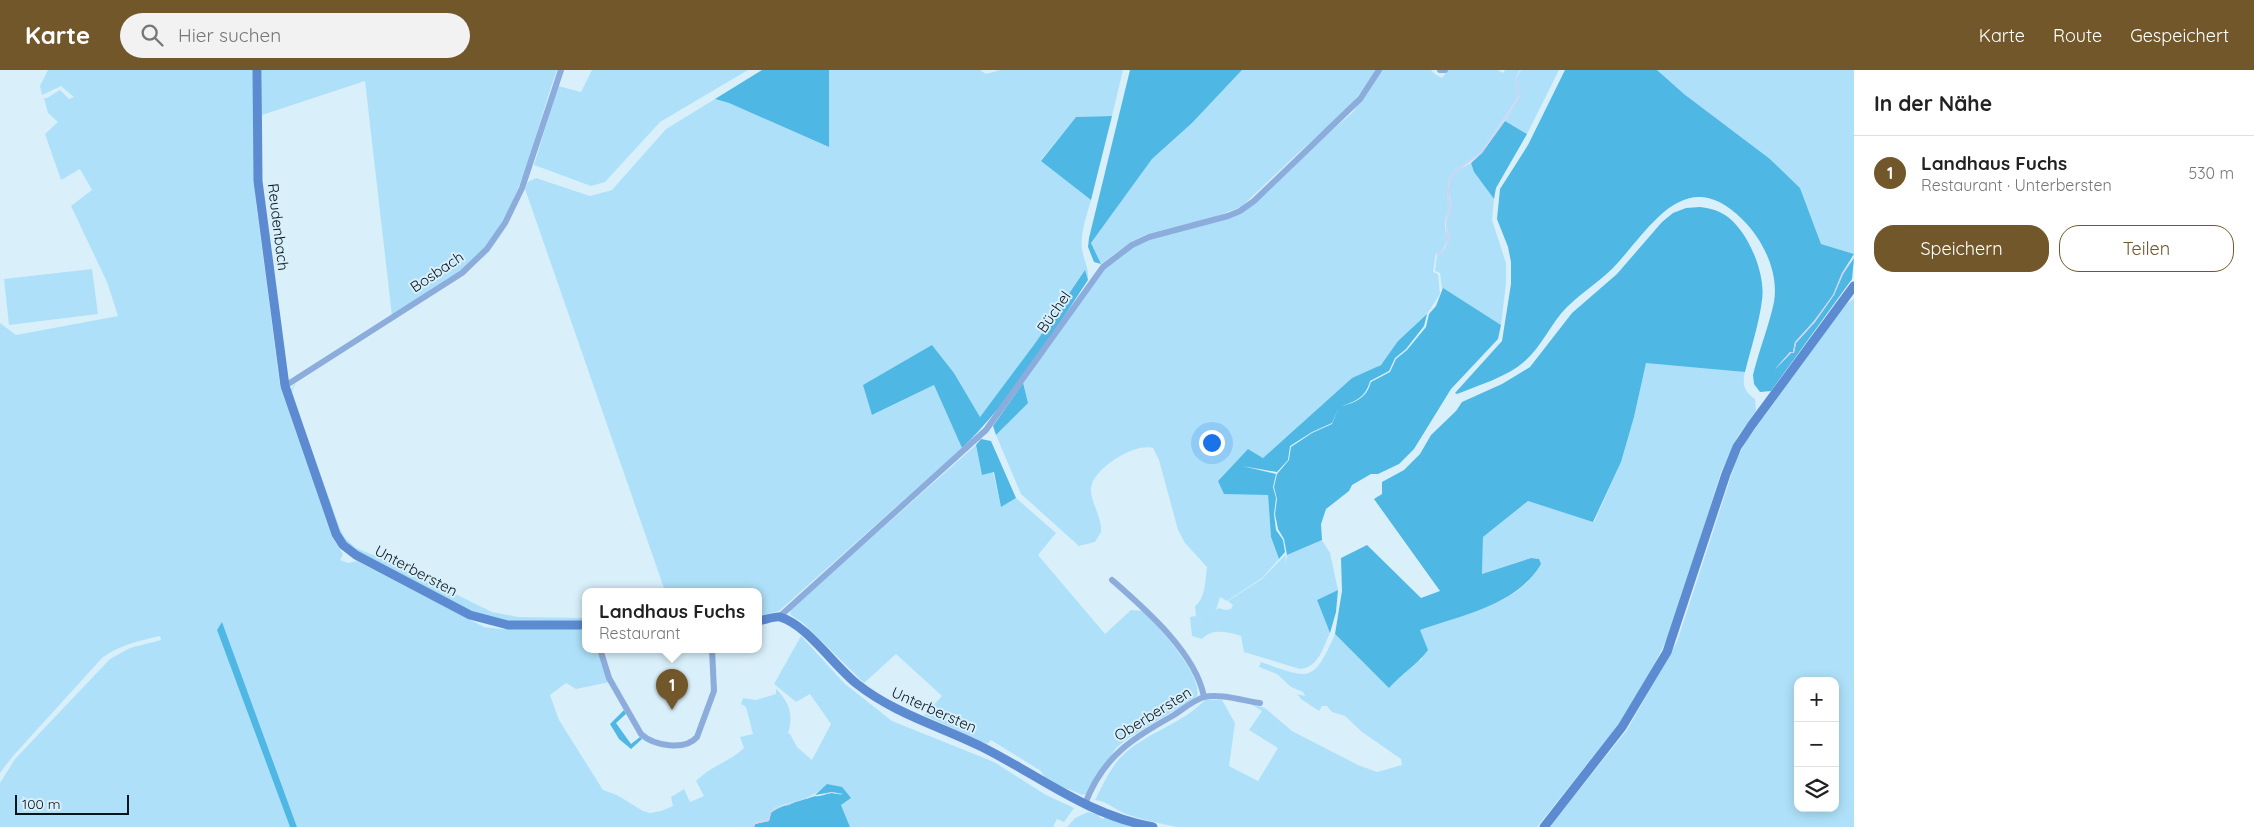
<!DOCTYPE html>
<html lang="de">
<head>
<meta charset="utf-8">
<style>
	body { margin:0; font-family:Quicksand,sans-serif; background:#f2f2f2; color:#222 }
	.controls { position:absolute; right:15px; bottom:15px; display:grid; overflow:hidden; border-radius:10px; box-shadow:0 2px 12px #0003 }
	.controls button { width:45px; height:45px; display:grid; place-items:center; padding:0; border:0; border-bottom:1px solid #e0e0e0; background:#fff; color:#222; font:25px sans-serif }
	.scale { position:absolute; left:15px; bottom:12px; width:114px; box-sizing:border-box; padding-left:5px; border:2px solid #06141b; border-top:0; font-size:14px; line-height:18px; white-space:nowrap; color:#06141b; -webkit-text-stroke:4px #d9f0fb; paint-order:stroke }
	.you { position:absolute; left:1211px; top:372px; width:18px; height:18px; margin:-12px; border:4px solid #fff; border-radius:50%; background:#1a73e8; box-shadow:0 0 0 8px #1a73e833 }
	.badge { display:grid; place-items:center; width:32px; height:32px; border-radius:50%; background:#715729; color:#fff; font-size:16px; font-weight:700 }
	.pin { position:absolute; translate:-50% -41px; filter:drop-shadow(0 1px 2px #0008) }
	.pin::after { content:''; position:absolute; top:26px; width:18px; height:15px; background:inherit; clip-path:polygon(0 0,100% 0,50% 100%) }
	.popup { position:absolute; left:582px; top:518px; width:180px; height:65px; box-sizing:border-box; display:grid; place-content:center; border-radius:10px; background:#fff; filter:drop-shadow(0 1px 4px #0005); font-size:16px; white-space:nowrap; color:#767676 }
	.popup b { font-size:19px; color:#222 }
	.popup::after { content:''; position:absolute; left:50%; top:100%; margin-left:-10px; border:10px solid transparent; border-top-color:#fff }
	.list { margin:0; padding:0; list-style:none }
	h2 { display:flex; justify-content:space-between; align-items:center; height:65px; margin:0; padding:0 20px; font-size:21px }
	h2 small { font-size:16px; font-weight:400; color:#767676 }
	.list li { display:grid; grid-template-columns:32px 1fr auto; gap:15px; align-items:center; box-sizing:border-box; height:75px; padding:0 20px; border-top:1px solid #e0e0e0 }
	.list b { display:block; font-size:19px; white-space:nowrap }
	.list p { margin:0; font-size:16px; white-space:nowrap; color:#767676 }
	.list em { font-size:16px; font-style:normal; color:#767676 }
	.actions { display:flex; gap:10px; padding:15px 20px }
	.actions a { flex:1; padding:11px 0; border:1px solid #715729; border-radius:20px; text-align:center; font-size:18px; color:#715729 }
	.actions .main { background:#715729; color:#fff }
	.icon { flex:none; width:28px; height:28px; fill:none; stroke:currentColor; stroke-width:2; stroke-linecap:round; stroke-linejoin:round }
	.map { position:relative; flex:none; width:1854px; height:757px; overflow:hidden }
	header { display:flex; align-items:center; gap:30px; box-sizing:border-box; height:70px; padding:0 25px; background:#715729; color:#fff }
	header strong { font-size:24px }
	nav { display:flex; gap:28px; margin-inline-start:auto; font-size:18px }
	.search { width:350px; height:45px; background:#f2f2f2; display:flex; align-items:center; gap:12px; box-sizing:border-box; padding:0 18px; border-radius:28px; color:#767676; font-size:19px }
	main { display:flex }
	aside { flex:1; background:#fff }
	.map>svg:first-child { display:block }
	.green { fill:#aee1f9; fill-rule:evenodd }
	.forest { fill:#4eb7e3 }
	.water { fill:#d2d0f2 }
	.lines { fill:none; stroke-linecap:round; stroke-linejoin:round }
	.street { stroke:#8cacdc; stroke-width:6 }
	.secondary { stroke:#5d8bd2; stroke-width:9 }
	.labels { text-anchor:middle; stroke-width:4; stroke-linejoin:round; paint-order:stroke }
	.street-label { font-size:15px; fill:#06141b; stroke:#d9f0fb }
</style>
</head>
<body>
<header>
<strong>Karte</strong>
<div class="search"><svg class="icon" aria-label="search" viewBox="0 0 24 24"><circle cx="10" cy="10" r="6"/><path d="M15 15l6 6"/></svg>Hier suchen</div>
<nav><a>Karte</a><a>Route</a><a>Gespeichert</a></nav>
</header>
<main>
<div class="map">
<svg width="1854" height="757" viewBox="0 0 1854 757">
	<rect width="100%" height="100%" fill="#d9f0fb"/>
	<!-- green -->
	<path class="green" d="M48,0H254V97L256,133L280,316L332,467L343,484L340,490L348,493L357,491L484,557L501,559H579L586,562V579H597L610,612L576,619L566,613L550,625L559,650L603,720L617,725L643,741L650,743L661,741L673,736L671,727L684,719L690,732L704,726L696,711C711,696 729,692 744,678L740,667L753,664L746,637L741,634L743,628L756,630L776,624V619C789,631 794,646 788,663L790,664L797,677L812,690L831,654L810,624L796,632L774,614L801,566L845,614L892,651L994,692L1046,725L1074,738L1064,752L1057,749L1053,757H850L841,735L851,728L827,714C808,732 796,730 774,738L768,749L754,753L753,757H297L222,553L217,560L290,757H0V713L15,689L110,589L130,578L161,570L160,566C139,571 119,575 102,588L13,686L0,703V253L16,265L118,246L107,212L71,136L92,120L80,99L61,110L45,64L58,52L48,43L44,28H47L60,20L69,29L74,27L61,16L42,25L40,16Z
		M262,0H557C535,60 526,123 486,176C463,206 423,225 392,246L365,11L262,45Z
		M592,0H748L660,52L605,112L591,116L534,95L558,16L581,22Z
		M829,0H980L986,4L1000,0H1123L1112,46L1076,47L1041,90L1091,130C1087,145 1080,163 1082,179C1084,192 1089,196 1088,210L1084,201L1036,272L980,347L954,303L932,275L873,345L934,315L962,378L779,541L758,546V521H665L525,119L528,112L536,108L590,126L612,120L666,59L715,29L729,33L829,77Z
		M1242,0H1376L1349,38L1297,84L1241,137L1214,147L1147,164L1131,172L1101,194L1091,173L1152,89L1192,53Z
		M1382,0H1431L1435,4L1442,8L1448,0H1498L1503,3L1505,0H1520L1515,8L1519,26L1481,82L1455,101L1449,109L1447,129L1450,138C1445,148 1443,156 1448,168L1442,182L1436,183L1433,202L1438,204L1440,224L1427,244L1398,271L1385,291L1376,298L1352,308L1263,388L1248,379L1218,411L1268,425L1271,467L1279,489L1262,508L1227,531L1220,527L1216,540L1200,550L1219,538L1225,540L1231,539L1233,535L1228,531L1262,509L1286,484L1285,494L1287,485L1322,470L1330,483L1338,520L1317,530L1330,563C1323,578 1318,598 1300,599L1244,582L1241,566C1227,562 1213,558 1202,569L1192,566L1190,547L1196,546L1195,536C1206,528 1205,509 1207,497L1185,473L1178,460L1159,390L1153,378C1135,372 1089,400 1091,421C1092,435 1102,447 1101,462L1095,472L1079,476L1021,424L996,365L1005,356L1023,313L1102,201L1134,177L1150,169L1234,146L1353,42Z
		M1521,0H1559L1527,64L1505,51L1520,27L1516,8Z
		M1657,0H1854V184L1821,174L1800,118L1770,89L1684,24Z
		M1471,93L1474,102L1494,129L1492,150L1506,193V213L1501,255L1444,219H1442L1440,203L1435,201L1437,185L1443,183L1450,167C1445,156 1446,149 1452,138C1448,128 1447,110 1456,102C1460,98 1466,96 1471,93Z
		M92,199L98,244L9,255L4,209Z
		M1854,229V757H1549L1627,660L1677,572L1736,391L1746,371L1846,234ZM1798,611H1835V738H1798Z
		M1646,292L1745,302C1742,315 1744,321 1755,329L1756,341L1738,366L1721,402L1672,559L1652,599L1618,655L1537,757H1176C1160,753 1142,750 1126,744C1115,740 1107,731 1095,730C1103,715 1111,696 1124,684C1148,662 1182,654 1205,630H1222L1235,653L1229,696L1258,711L1278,678L1249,660L1262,641L1251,634L1265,638L1292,661L1358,695L1377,702L1402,695L1401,689L1362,662L1345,646L1332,642L1327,636H1322L1319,641L1301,629L1297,624L1305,626L1303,622L1291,617L1277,604L1259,597L1261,592C1310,609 1313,614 1335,564L1389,617L1405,600L1422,589L1420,560C1448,550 1512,533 1529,510C1534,504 1536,495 1539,489L1531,488L1482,504L1483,467L1528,431L1594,452L1621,392L1634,347Z
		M296,313L292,321L297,339L340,459L345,468L356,478L388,491L492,542L518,547L586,548V552L506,551L482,546L360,484L346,474L338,460L296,342C293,332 286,321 296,313Z
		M976,375L982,405L993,402L1001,437L1016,428L1056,463L1038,485L1105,564L1131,540L1144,541C1158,557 1203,605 1197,626L1193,629L1127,669L1116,678L1086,724L1082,725C1070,718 1047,716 1041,701L991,670L987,674L924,645L942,626L896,584L864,613L803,553L791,545L790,540Z
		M1088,742L1099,745V747L1103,749L1105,747L1132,757H1067L1075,748Z"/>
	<!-- forest -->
	<path class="forest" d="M762,0H829V77L729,33L715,29Z
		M1130,0H1242L1192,53L1152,89L1091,173L1101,194L1094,192L1088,177L1089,168Z
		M1565,0H1657L1684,24L1770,89L1800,118L1821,174L1854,184L1842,203L1833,225L1814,251L1795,272L1793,282H1790L1775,299L1791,283H1794L1796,273L1815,252L1834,225L1843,204L1854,188L1852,209L1771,321L1760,322L1754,314L1753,305C1759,280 1769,256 1774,232C1779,202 1763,170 1743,150C1685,91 1650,159 1613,198C1599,212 1581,223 1567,237C1551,253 1542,276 1525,291C1507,307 1479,315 1457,324L1455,323L1502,271L1511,214V192L1508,177L1497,149L1500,119L1528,75Z
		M1112,46L1091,130L1041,91L1076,47Z
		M1505,51L1527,64L1496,118L1494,129L1474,102L1471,93L1482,83Z
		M1700,137C1709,138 1717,140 1725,145C1748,160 1766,204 1762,230C1759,254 1751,278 1745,302L1646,293L1634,347L1621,392L1593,452L1528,431L1483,467L1482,504L1531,488L1539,489L1541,494C1517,535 1462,545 1420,560L1428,580C1418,594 1401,604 1389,618L1335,564L1342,521L1341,488L1367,475L1421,528L1440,521L1374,429L1382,424V412L1404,400L1420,384L1431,365L1456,341L1462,332L1502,314L1530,297L1572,243L1617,204L1662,152L1673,143L1686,138Z
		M1085,200L1088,210C1051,266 1010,332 962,378L934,315L872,345L863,315L932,275L954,303L980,347L1036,272Z
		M1443,218L1501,255L1498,269L1451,319L1414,379L1399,394L1378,404H1371L1352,415L1349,421L1326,439L1321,454L1322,470L1287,485L1284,469L1278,459L1275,444L1277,429L1274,417L1277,404L1289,390L1291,377L1312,363L1332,354L1339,337C1356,332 1366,329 1371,312L1390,302L1396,289L1407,280L1426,257L1429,244L1436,236Z
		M1427,244L1424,256L1406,279L1395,288L1389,301L1370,311C1365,329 1355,331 1339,337L1332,353L1312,362L1290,376L1288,390L1277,402L1242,396L1276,404L1273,417L1276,428L1274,444L1276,460L1283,470L1285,482L1279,489L1271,467L1268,425L1224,424L1218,411L1248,379L1263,388L1352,308L1381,295L1398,271Z
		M1023,313L1028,333L996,365L993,356Z
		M981,369L991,371L1016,428L1001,437L994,402L982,405L976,375Z
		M1338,520L1336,542L1330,563L1317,530Z
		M222,552L297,757H290L217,560Z
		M624,640L626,644L616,653L631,674L640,667L642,669L631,679L619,669L610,654Z
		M827,714L842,717L851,728L841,735L850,757H754L755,754L769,751L771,743C777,736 805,730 815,726C821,727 825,724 831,723C836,723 839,725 843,724L832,722L815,725Z"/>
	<!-- water -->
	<path class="water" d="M1520,0L1516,8L1521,27L1482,83L1456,102L1451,110L1449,129L1452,138C1446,149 1445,156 1450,167L1443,183L1437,185L1436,183L1442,182C1453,167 1440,156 1450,138L1447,129L1449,109L1455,101L1481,82L1519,27L1515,8Z
		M1854,186L1843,204L1834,225L1815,252L1796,273L1794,283H1791L1775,300L1790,282H1793L1795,272L1814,251L1833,225L1842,203Z
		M832,722L844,725L832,723L815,726C804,730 777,736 771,743L769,751L755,754L754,757H750L753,756L754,753L768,749C769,745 770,741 774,739C778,735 784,737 789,735C803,728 817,726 832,722Z"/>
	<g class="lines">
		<!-- street -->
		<path class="street" d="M1440,0H1445
			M285,316L462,203L487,179L505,153L522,118L561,0
			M1112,510C1144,538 1196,583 1204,627
			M779,547L986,360L1103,197L1132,175L1149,167L1228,146L1240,141L1254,131L1360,29L1379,0
			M600,579L609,608L641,664C654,676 685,681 697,667L714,621L712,579
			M1085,734C1103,686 1132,669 1174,645C1183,639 1194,630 1204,627C1219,623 1245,631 1260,633"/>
		<!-- secondary -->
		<path class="secondary" d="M257,0L258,111L285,316L336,464L343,475L356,485L470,545L508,555H586
			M758,551C764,550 775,546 780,547C806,554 835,597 857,614C895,644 940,656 982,677C1040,706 1087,745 1153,757
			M1544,757L1622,657L1667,582L1726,404L1737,377L1751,356L1854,216"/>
	</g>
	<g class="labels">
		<!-- street labels -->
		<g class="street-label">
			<text transform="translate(278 157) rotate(83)" y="5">Reudenbach</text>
			<text transform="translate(437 202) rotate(-34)" y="5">Bosbach</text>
			<text transform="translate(1054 242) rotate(-55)" y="5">Büchel</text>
			<text transform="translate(416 501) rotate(28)" y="5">Unterbersten</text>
			<text transform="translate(934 640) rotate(24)" y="5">Unterbersten</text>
			<text transform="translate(1153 644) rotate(-32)" y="5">Oberbersten</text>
		</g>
	</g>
</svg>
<div class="controls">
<button>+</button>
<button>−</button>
<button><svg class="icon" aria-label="layers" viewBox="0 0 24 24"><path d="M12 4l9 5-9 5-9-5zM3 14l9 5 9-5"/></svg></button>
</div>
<div class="scale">100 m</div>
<div class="you"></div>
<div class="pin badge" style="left:672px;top:640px">1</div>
<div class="popup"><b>Landhaus Fuchs</b>Restaurant</div>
</div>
<aside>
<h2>In der Nähe<small></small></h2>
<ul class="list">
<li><span class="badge">1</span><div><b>Landhaus Fuchs</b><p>Restaurant · Unterbersten</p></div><em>530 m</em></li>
</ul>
<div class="actions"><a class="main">Speichern</a><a>Teilen</a></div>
</aside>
</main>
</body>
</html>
